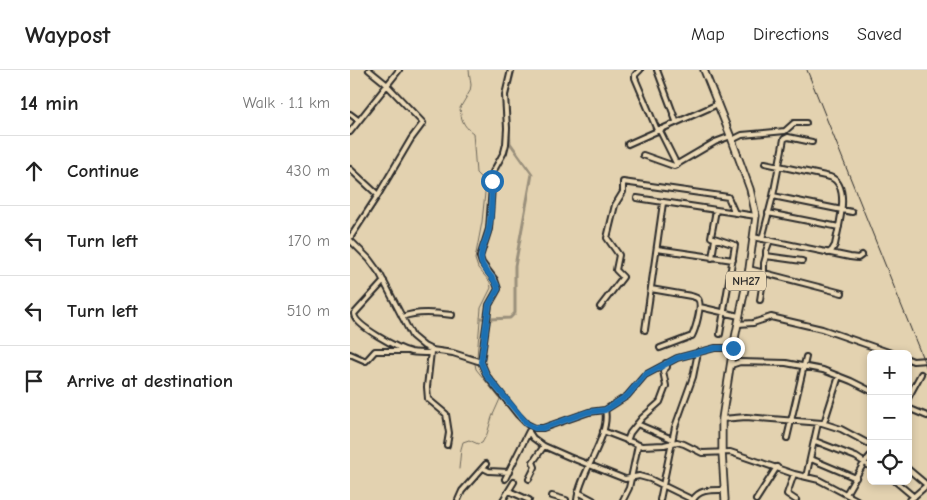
<!DOCTYPE html>
<html lang="en">
<head>
<meta charset="utf-8">
<style>
	body { margin:0; font-family:"Comic Neue",sans-serif; background:#f2f2f2; color:#222 }
	.controls { position:absolute; right:15px; bottom:15px; display:grid; overflow:hidden; border-radius:8px; box-shadow:0 2px 8px #0003 }
	.controls button { width:45px; height:45px; display:grid; place-items:center; padding:0; border:0; border-bottom:1px solid #e0e0e0; background:#fff; color:#222; font:25px sans-serif }
	.stop { position:absolute; width:15px; height:15px; margin:-11px; border:4px solid #1f6fb2; border-radius:50%; background:#fff }
	.stop.end { background:#1f6fb2; border-color:#fff; box-shadow:0 1px 5px #0008 }
	.list { margin:0; padding:0; list-style:none }
	h2 { display:flex; justify-content:space-between; align-items:center; height:65px; margin:0; padding:0 20px; font-size:21px }
	h2 small { font-size:16px; font-weight:400; color:#767676 }
	.list li { display:grid; grid-template-columns:32px 1fr auto; gap:15px; align-items:center; box-sizing:border-box; height:70px; padding:0 20px; border-top:1px solid #e0e0e0 }
	.list b { display:block; font-size:19px; white-space:nowrap }
	.list em { font-size:16px; font-style:normal; color:#767676 }
	.icon { flex:none; width:28px; height:28px; fill:none; stroke:currentColor; stroke-width:2; stroke-linecap:round; stroke-linejoin:round }
	.map { position:relative; flex:none; width:577px; height:430px; overflow:hidden }
	header { display:flex; align-items:center; gap:30px; box-sizing:border-box; height:70px; padding:0 25px; background:#fff; border-bottom:1px solid #e0e0e0 }
	header strong { font-size:24px }
	nav { display:flex; gap:28px; margin-inline-start:auto; font-size:18px }
	main { display:flex }
	aside { flex:1; background:#fff }
	.map>svg:first-child { display:block }
	.lines { fill:none; stroke-linecap:round; stroke-linejoin:round }
	.stream { stroke:#6e685b; stroke-width:1 }
	.canal { stroke:#9a907b; stroke-width:3 }
	.minor-casing { stroke:#2b2b2b; stroke-width:8 }
	.highway-casing { stroke:#2b2b2b; stroke-width:9 }
	.minor { stroke:#ebd9b6; stroke-width:4 }
	.highway { stroke:#ebd9b6; stroke-width:5.5 }
	.rail { stroke:#2b2b2b; stroke-width:1 }
	.route { stroke:#1f6fb2; stroke-width:6 }
	.labels { text-anchor:middle; stroke-width:4; stroke-linejoin:round; paint-order:stroke }
	.shield { fill:#ebd9b6; stroke:#655f55; stroke-width:1 }
	.shield-label { font-size:12px; font-weight:bold; fill:#2b2b2b }
</style>
</head>
<body>
<header>
<strong>Waypost</strong>
<nav><a>Map</a><a>Directions</a><a>Saved</a></nav>
</header>
<main>
<aside>
<h2>14 min<small>Walk · 1.1 km</small></h2>
<ul class="list">
<li><svg class="icon" aria-label="ahead" viewBox="0 0 24 24"><path d="M12 20V5M6 11l6-6 6 6"/></svg><div><b>Continue</b></div><em>430 m</em></li>
<li><svg class="icon" aria-label="left" viewBox="0 0 24 24"><path d="M17 20v-9H6M10 6l-5 5 5 5"/></svg><div><b>Turn left</b></div><em>170 m</em></li>
<li><svg class="icon" aria-label="left" viewBox="0 0 24 24"><path d="M17 20v-9H6M10 6l-5 5 5 5"/></svg><div><b>Turn left</b></div><em>510 m</em></li>
<li><svg class="icon" aria-label="arrive" viewBox="0 0 24 24"><path d="M6 21V4h12l-3 4 3 4H6"/></svg><div><b>Arrive at destination</b></div></li>
</ul>
</aside>
<div class="map">
<svg width="577" height="430" viewBox="0 0 577 430">
	<rect width="100%" height="100%" fill="#e3d2b0"/>
	<filter id="ink" filterUnits="userSpaceOnUse"><feTurbulence type="fractalNoise" baseFrequency=".02" numOctaves="2"/><feDisplacementMap in="SourceGraphic" scale="10" xChannelSelector="R" yChannelSelector="G"/><feConvolveMatrix kernelMatrix="1 2 1 2 8 2 1 2 1" color-interpolation-filters="sRGB"/></filter>
	<g filter="url(#ink)">
		<g class="lines">
			<!-- stream -->
			<path class="stream" d="M109,399L111,379L113,372L119,370L128,374L132,373L137,364L142,347L150,329L126,299L125,294L127,287L131,238L141,218L140,212L128,198L125,189L132,152L136,113L126,103L123,63C113,56 111,49 110,38L120,21L121,15L119,0"/>
			<!-- canal -->
			<path class="canal" d="M157,28L164,0
				M131,248L140,249L160,248L165,243V196L182,104L160,73L158,45"/>
			<!-- minor casing -->
			<g class="minor-casing">
				<path id="minor" d="M161,0L155,25L157,58L156,74L154,82L143,102L139,159L130,187L132,193L145,210L148,219L139,235L131,292L137,306L168,345L177,354L185,358H193L239,342L255,340L277,326L295,305L327,288L365,278H383
					M290,0L285,5V8L307,60
					M307,0L326,51
					M0,44L8,50
					M309,59L327,95
					M0,62L49,0
					M382,70L392,65L435,61L444,53H456
					M278,74L368,34
					M293,85L324,96L365,72L381,66
					M415,93L480,107C502,115 488,158 485,175L482,180L478,183
					M0,99L28,125
					M423,126L502,142
					M287,128L406,146
					M366,140L361,167L385,175L370,264
					M418,143L489,157
					M403,167L500,187L508,188L512,185
					M0,168L28,125L61,69L73,53L35,13L19,0
					M412,169L423,126L434,69L438,67L462,72
					M0,170L19,189L30,204L62,266L74,276L82,280L103,283L131,292
					M307,179L383,190
					M416,186V181L420,170
					M362,188L365,169
					M399,199L492,223
					M34,211L4,244C5,256 49,279 61,282C67,283 75,283 81,283
					M301,219L341,226C344,227 346,227 348,229C353,235 345,260 342,266L310,278
					M410,230L414,204V193L416,186L452,191
					M250,237L273,207L266,200L269,185L257,168L265,135L273,122V112L378,127L385,143
					M350,237L389,246
					M52,247C68,241 85,243 102,245
					M388,254L403,253L421,247L472,259L544,284
					M295,260L313,133
					M81,282L77,317L78,329L96,344L99,363L97,375
					M0,284L16,291L25,281H56
					M558,289L563,291L577,290
					M381,295L390,292L436,293L473,300L501,311L521,321
					M558,328L571,304
					M558,338L577,346
					M372,349L396,347L472,353L491,359L521,375
					M474,353L489,306
					M287,354L322,369
					M253,361L292,376L314,375L327,372L334,374L352,383L380,382L386,384L444,404L469,410L507,430
					M179,362L183,368L194,376L219,387L275,409L289,406L300,409L343,430
					M437,368L456,287
					M277,371L280,363L292,348L310,332L316,316L313,301L317,297L316,293
					M465,371L506,387L521,397
					M461,389L506,408
					M133,398L139,401L159,402
					M558,399L577,415
					M444,404L437,424L446,430
					M456,407L468,353
					M155,409L179,361
					M179,409L185,397L183,392L194,376
					M545,411L564,427
					M159,421L179,430
					M228,422L243,430
					M496,424L514,393L521,385
					M202,426L216,430
					M108,430L112,421L136,394
					M153,430L164,412
					M227,430C230,403 261,365 255,340
					M273,430L279,418L288,375
					M310,430L325,357L343,307L348,282
					M343,430C349,419 362,420 374,420
					M406,430L427,397
					M560,430L577,415"/>
			</g>
			<!-- highway casing -->
			<g class="highway-casing">
				<path id="highway" d="M354,0L382,70L400,119L406,146L399,199L383,278L372,349V382L375,430"/>
			</g>
			<!-- minor -->
			<use href="#minor" class="minor"/>
			<!-- highway -->
			<use href="#highway" class="highway"/>
			<!-- rail -->
			<path class="rail" d="M457,0L577,299"/>
		</g>
	</g>
	<g class="lines" filter="url(#ink)">
		<!-- route -->
		<path class="route" d="M142,111C141,127 142,142 139,158C138,168 130,179 131,189C131,200 146,207 148,219L139,235L131,292L137,306L177,354L185,358H193L238,342L255,340L277,326L295,305L327,288L365,278H383"/>
	</g>
	<g class="labels">
		<!-- shield labels -->
		<rect class="shield" x="376" y="201.5" width="40" height="19" rx="4"/>
		<g class="shield-label">
			<text x="396" y="215">NH27</text>
		</g>
	</g>
</svg>
<div class="controls">
<button>+</button>
<button>−</button>
<button><svg class="icon" aria-label="locate" viewBox="0 0 24 24"><circle cx="12" cy="12" r="6"/><path d="M12 2v4M12 18v4M2 12h4M18 12h4"/></svg></button>
</div>
<div class="stop" style="left:142px;top:111px"></div>
<div class="stop end" style="left:383px;top:278px"></div>
</div>
</main>
</body>
</html>
